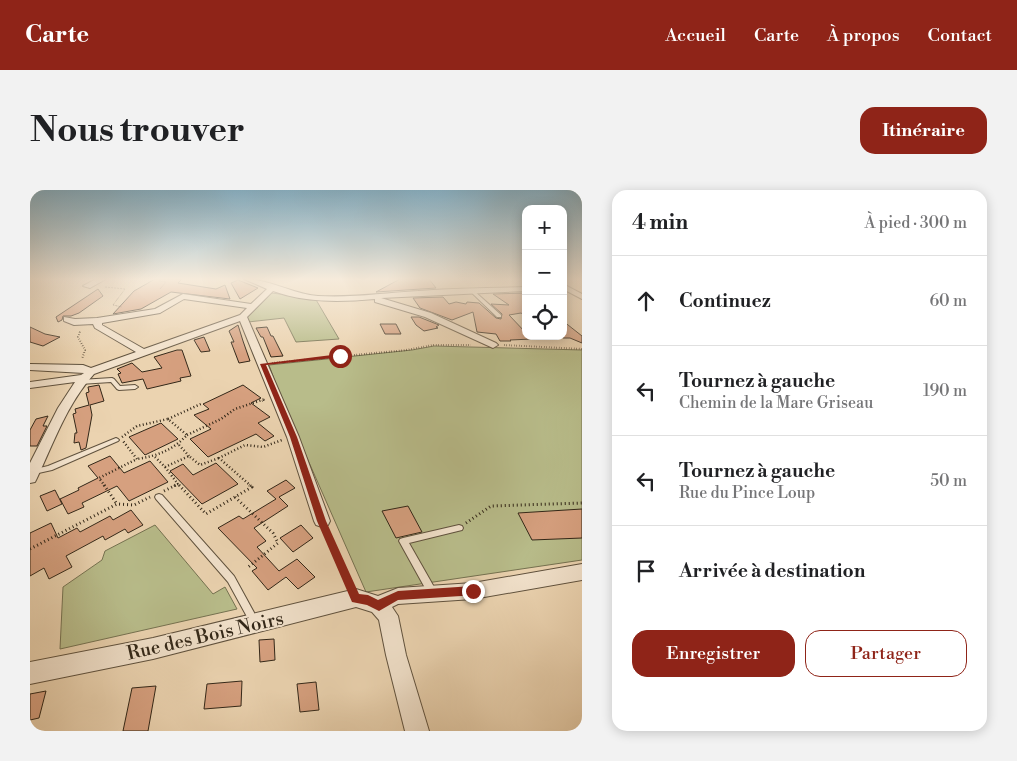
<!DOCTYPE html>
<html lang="fr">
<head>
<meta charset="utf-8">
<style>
	body { margin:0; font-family:"Libre Bodoni",serif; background:#f2f2f2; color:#202124 }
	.controls { position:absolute; right:15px; top:15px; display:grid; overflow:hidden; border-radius:10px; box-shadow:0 2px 12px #0003 }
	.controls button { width:45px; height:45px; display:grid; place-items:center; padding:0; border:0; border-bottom:1px solid #e0e0e0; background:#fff; color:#202124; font:25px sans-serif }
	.stop { position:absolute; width:15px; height:15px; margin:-11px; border:4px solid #8f2418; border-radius:50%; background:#fff }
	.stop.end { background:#8f2418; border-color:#fff; box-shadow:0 1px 5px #0008 }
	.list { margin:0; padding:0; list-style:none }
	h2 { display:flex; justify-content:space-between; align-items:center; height:65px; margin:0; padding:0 20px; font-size:21px }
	h2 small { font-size:16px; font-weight:400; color:#757577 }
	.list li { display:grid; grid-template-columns:32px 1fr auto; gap:15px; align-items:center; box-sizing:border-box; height:90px; padding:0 20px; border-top:1px solid #e0e0e0 }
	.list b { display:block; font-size:19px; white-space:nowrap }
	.list p { margin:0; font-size:16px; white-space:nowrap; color:#757577 }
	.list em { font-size:16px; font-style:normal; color:#757577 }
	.actions { display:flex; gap:10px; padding:15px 20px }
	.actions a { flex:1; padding:11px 0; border:1px solid #8f2418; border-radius:15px; text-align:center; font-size:18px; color:#8f2418 }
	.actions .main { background:#8f2418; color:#fff }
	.icon { flex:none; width:28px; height:28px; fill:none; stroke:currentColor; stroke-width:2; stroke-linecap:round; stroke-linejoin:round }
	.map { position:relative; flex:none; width:552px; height:541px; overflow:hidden; border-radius:15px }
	header { display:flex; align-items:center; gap:30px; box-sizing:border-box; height:70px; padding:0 25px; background:#8f2418; color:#fff }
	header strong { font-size:24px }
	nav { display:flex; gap:28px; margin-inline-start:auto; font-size:18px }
	.intro { display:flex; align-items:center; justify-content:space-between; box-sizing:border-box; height:120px; padding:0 30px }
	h1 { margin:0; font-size:35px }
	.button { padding:12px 22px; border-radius:15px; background:#8f2418; color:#fff; font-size:18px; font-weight:700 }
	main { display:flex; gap:30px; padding:0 30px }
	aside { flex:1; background:#fff; border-radius:15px; box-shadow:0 2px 12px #0003 }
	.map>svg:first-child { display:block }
	.green { fill:#b8bc8a; stroke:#757251 }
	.building { fill:#d6a07f; stroke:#322718 }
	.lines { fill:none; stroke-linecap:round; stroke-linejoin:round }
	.lane-casing { stroke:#60523e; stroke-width:2 }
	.street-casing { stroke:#60523e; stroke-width:2 }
	.path-far3 { stroke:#322718; stroke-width:1; stroke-dasharray:0.5 1; stroke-linecap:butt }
	.path-far2 { stroke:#322718; stroke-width:2; stroke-dasharray:0.5 2; stroke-linecap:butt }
	.path-far1 { stroke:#322718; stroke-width:2.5; stroke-dasharray:1 2.5; stroke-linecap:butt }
	.path { stroke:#322718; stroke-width:3; stroke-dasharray:1 3; stroke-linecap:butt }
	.lane { fill:#f2e2cc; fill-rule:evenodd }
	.street { fill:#f2e2cc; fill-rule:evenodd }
	.route { fill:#8f2418 }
	.labels { text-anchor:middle; stroke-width:4; stroke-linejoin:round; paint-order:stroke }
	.near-street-label { font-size:19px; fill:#322718; stroke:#f2e2cc }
</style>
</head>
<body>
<header>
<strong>Carte</strong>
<nav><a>Accueil</a><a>Carte</a><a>À propos</a><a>Contact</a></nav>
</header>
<div class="intro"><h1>Nous trouver</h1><a class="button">Itinéraire</a></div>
<main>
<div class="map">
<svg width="552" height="541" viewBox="0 0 552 541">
	<rect width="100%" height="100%" fill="#ebd3b0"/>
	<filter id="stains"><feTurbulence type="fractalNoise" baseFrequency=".004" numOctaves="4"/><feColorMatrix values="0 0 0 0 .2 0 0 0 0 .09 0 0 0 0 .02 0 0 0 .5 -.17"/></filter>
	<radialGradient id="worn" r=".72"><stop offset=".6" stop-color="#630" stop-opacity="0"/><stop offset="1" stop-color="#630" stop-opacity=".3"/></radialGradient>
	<!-- green -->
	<path class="green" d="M241,103L285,108L309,149L266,152L254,128L218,132L217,127Z
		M404,156L552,160V370L336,402L252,211L239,175L382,160Z
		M125,335L183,404L195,397L207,419L30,459L33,397L72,370L75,361Z"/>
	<!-- building -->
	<path class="building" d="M125,89H152L148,93L186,99L195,95L200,109L141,102L111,119L83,124L104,101Z
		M370,89H399L406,98L346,102Z
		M208,90L228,98L210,109L201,93Z
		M68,99L73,106L49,123L41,126H33L32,130L28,132L26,127Z
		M496,103V126L491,123L479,125L496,143V146L502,149L480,150L481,151H470L466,144L447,142L443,122L422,130L390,118L383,108L413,107L419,114L426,112L436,114L437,112L449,113L466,128L471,129L472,124L461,114L479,115L463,104Z
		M381,127H389L409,135L406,137L408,138L394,141L386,135Z
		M533,131L552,146V153L540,148H533Z
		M350,134H366L371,144H355Z
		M208,135L213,151L220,171L209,173L201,152H204L199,141Z
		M0,137L15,144L30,147L13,156L0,152Z
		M237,137L241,146H243L253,166L241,167L233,147H231L226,138Z
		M174,147L180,161L171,162L164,150Z
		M147,160H152L161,186L150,188L151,191L117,199L113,189L92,193L88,184L91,183L87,179L102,173L112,182L132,178L124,167Z
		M69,195L74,211L60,215L62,225L56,258L51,260L49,252L44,253L45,243H47L43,224L46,223L45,219L59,215L56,203L59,202L58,197Z
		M213,195L231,208L221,213L240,227L228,233L244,246L235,251L226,244L178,267L160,249L181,239L164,225L179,219L173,214Z
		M18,226L13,236H17L7,256H0V240L6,229Z
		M131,233L148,249L115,265L99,247Z
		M80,266L94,283L120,271L138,292L99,311L87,296L52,313L54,317L38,324L30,309L49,300L48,298L68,288L58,276Z
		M186,273L208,294L172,314L140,281L153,274L163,285Z
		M256,290L265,298L249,307L258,316L224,338L236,351L227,357L249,381L267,369L285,387L268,399L256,387L238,400L222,381L227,378L188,338L209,326L213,329L246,309L237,301Z
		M25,300L32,314L17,321L10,306Z
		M378,316L392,342L366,348L352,321Z
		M552,319V348L502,350L488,323Z
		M101,320L113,335L98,343L95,339L75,350L73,346L36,366L42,377L19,389L14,378L0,386V343L21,333L28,348L47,338L50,342L80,326L83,330Z
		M271,335L283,348L263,362L250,348Z
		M244,449L245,470L230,472L229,450Z
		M212,491L211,516L174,519L177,494Z
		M286,492L289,520L270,522L267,494Z
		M126,496L118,541H93L102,498Z
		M16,501L9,528L0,530V504Z"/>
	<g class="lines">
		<!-- lane casing -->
		<g class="lane-casing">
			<path id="lane" d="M441,100H443L471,125V127H467L441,102Z
				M82,188L84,189L90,196L105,195L108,197L105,199L89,200L87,199L81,192L50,194L47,192L50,190Z
				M86,248L88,249L89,250L88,251L22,280L4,284L0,282L1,280L18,276Z
				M129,304L132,305L204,386L227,428L229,431L227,434L224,436L221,434L198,392L126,309L125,307L126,305Z
				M429,335L432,336L433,338L432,340L379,353L408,404L406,407L403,408L400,407L369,351L370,349L373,348Z"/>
		</g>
		<!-- street casing -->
		<g class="street-casing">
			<path id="street" d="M66,89H76L60,98L53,96Z
				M214,89C239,89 263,104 288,106C322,108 355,103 388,101C424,98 460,98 496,97V101L351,108L401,123L466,153L468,155L463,158L395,127L345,112V109C311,112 276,113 243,101L217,127L269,247L300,331L298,335L292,337L286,335L284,331L257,247L210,131L64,184C37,214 24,252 7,288L5,292L0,293V273L28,218L45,192L0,198V192L51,185L54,183L0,180V174L53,175L61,178L106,162L65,138L63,134L44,135L34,131V127L45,129L67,128L125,119L153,104L221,114L237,99ZM154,109L217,118L210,125L114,159L72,135V133L130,123Z
				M533,94L552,104V109L533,99Z
				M552,374V390L443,409L368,414L362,417L368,426L376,465L399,541H375L356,465L349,430L342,422L326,417L123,469L0,494V472L123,448L326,399L348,406L368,398L443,393Z"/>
		</g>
		<!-- path-far3 -->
		<path class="path-far3" d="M75,97L95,99L83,115L92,117
			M130,99L136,92L129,91L132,89
			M49,143L50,141"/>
		<!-- path-far2 -->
		<path class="path-far2" d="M50,142L48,147L55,160L52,169
			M474,155L552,159
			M242,173L376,160L403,155H441
			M232,211L236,209"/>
		<!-- path-far1 -->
		<path class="path-far1" d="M138,229L173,213
			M157,245L191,229L205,219L235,209
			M92,247L107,236L138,229L157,245C143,260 127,266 107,269
			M149,255L159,266
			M125,267L135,277L159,266L170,275L189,268
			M135,277L148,294
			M75,296L69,288L107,269L93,251
			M144,296L148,294L150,296
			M221,296L189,268L215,255L233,257L252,250"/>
		<!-- path -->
		<path class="path" d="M74,295L87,314
			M149,295L176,324L222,297L219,295
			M134,301L146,295
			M205,307L243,343L248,353L217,378
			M436,333L461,316L552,313
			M296,341L320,396
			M0,359L87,314L104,315L120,307"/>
		<!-- lane -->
		<use href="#lane" class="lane"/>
		<!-- street -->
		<use href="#street" class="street"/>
	</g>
	<!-- sky -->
	<linearGradient id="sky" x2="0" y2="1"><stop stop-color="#88b6ce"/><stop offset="0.54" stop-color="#f6ebdb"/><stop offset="1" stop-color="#f6ebdb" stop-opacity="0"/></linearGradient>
	<rect width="552" height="165" fill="url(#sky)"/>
	<!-- route -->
	<path class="route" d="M310,164L313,167L236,175L267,247L296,331L329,404L338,405L348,410L368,401L443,396L447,398L448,401L447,405L368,410L349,421L337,415L322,412L287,331L260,247L230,174Z"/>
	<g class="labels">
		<!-- near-street labels -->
		<g class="near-street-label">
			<text transform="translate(175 445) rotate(-13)" y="7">Rue des Bois Noirs</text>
		</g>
	</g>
	<rect width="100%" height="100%" filter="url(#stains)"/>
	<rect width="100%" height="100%" fill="url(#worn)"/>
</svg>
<div class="controls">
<button>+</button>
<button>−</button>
<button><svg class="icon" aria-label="locate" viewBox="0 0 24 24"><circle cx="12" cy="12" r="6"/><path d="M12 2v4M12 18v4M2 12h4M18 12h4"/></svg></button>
</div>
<div class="stop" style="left:310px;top:166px"></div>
<div class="stop end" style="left:443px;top:401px"></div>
</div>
<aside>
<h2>4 min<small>À pied · 300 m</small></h2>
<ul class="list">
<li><svg class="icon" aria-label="ahead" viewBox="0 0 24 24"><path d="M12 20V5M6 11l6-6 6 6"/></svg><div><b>Continuez</b></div><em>60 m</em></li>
<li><svg class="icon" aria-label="left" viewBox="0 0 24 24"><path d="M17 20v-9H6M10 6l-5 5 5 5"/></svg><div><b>Tournez à gauche</b><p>Chemin de la Mare Griseau</p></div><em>190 m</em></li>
<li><svg class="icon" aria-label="left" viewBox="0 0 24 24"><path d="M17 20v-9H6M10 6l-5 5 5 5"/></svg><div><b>Tournez à gauche</b><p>Rue du Pince Loup</p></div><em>50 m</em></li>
<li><svg class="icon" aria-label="arrive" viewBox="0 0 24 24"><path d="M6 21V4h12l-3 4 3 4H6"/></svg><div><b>Arrivée à destination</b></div></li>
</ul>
<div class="actions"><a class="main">Enregistrer</a><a>Partager</a></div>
</aside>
</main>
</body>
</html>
